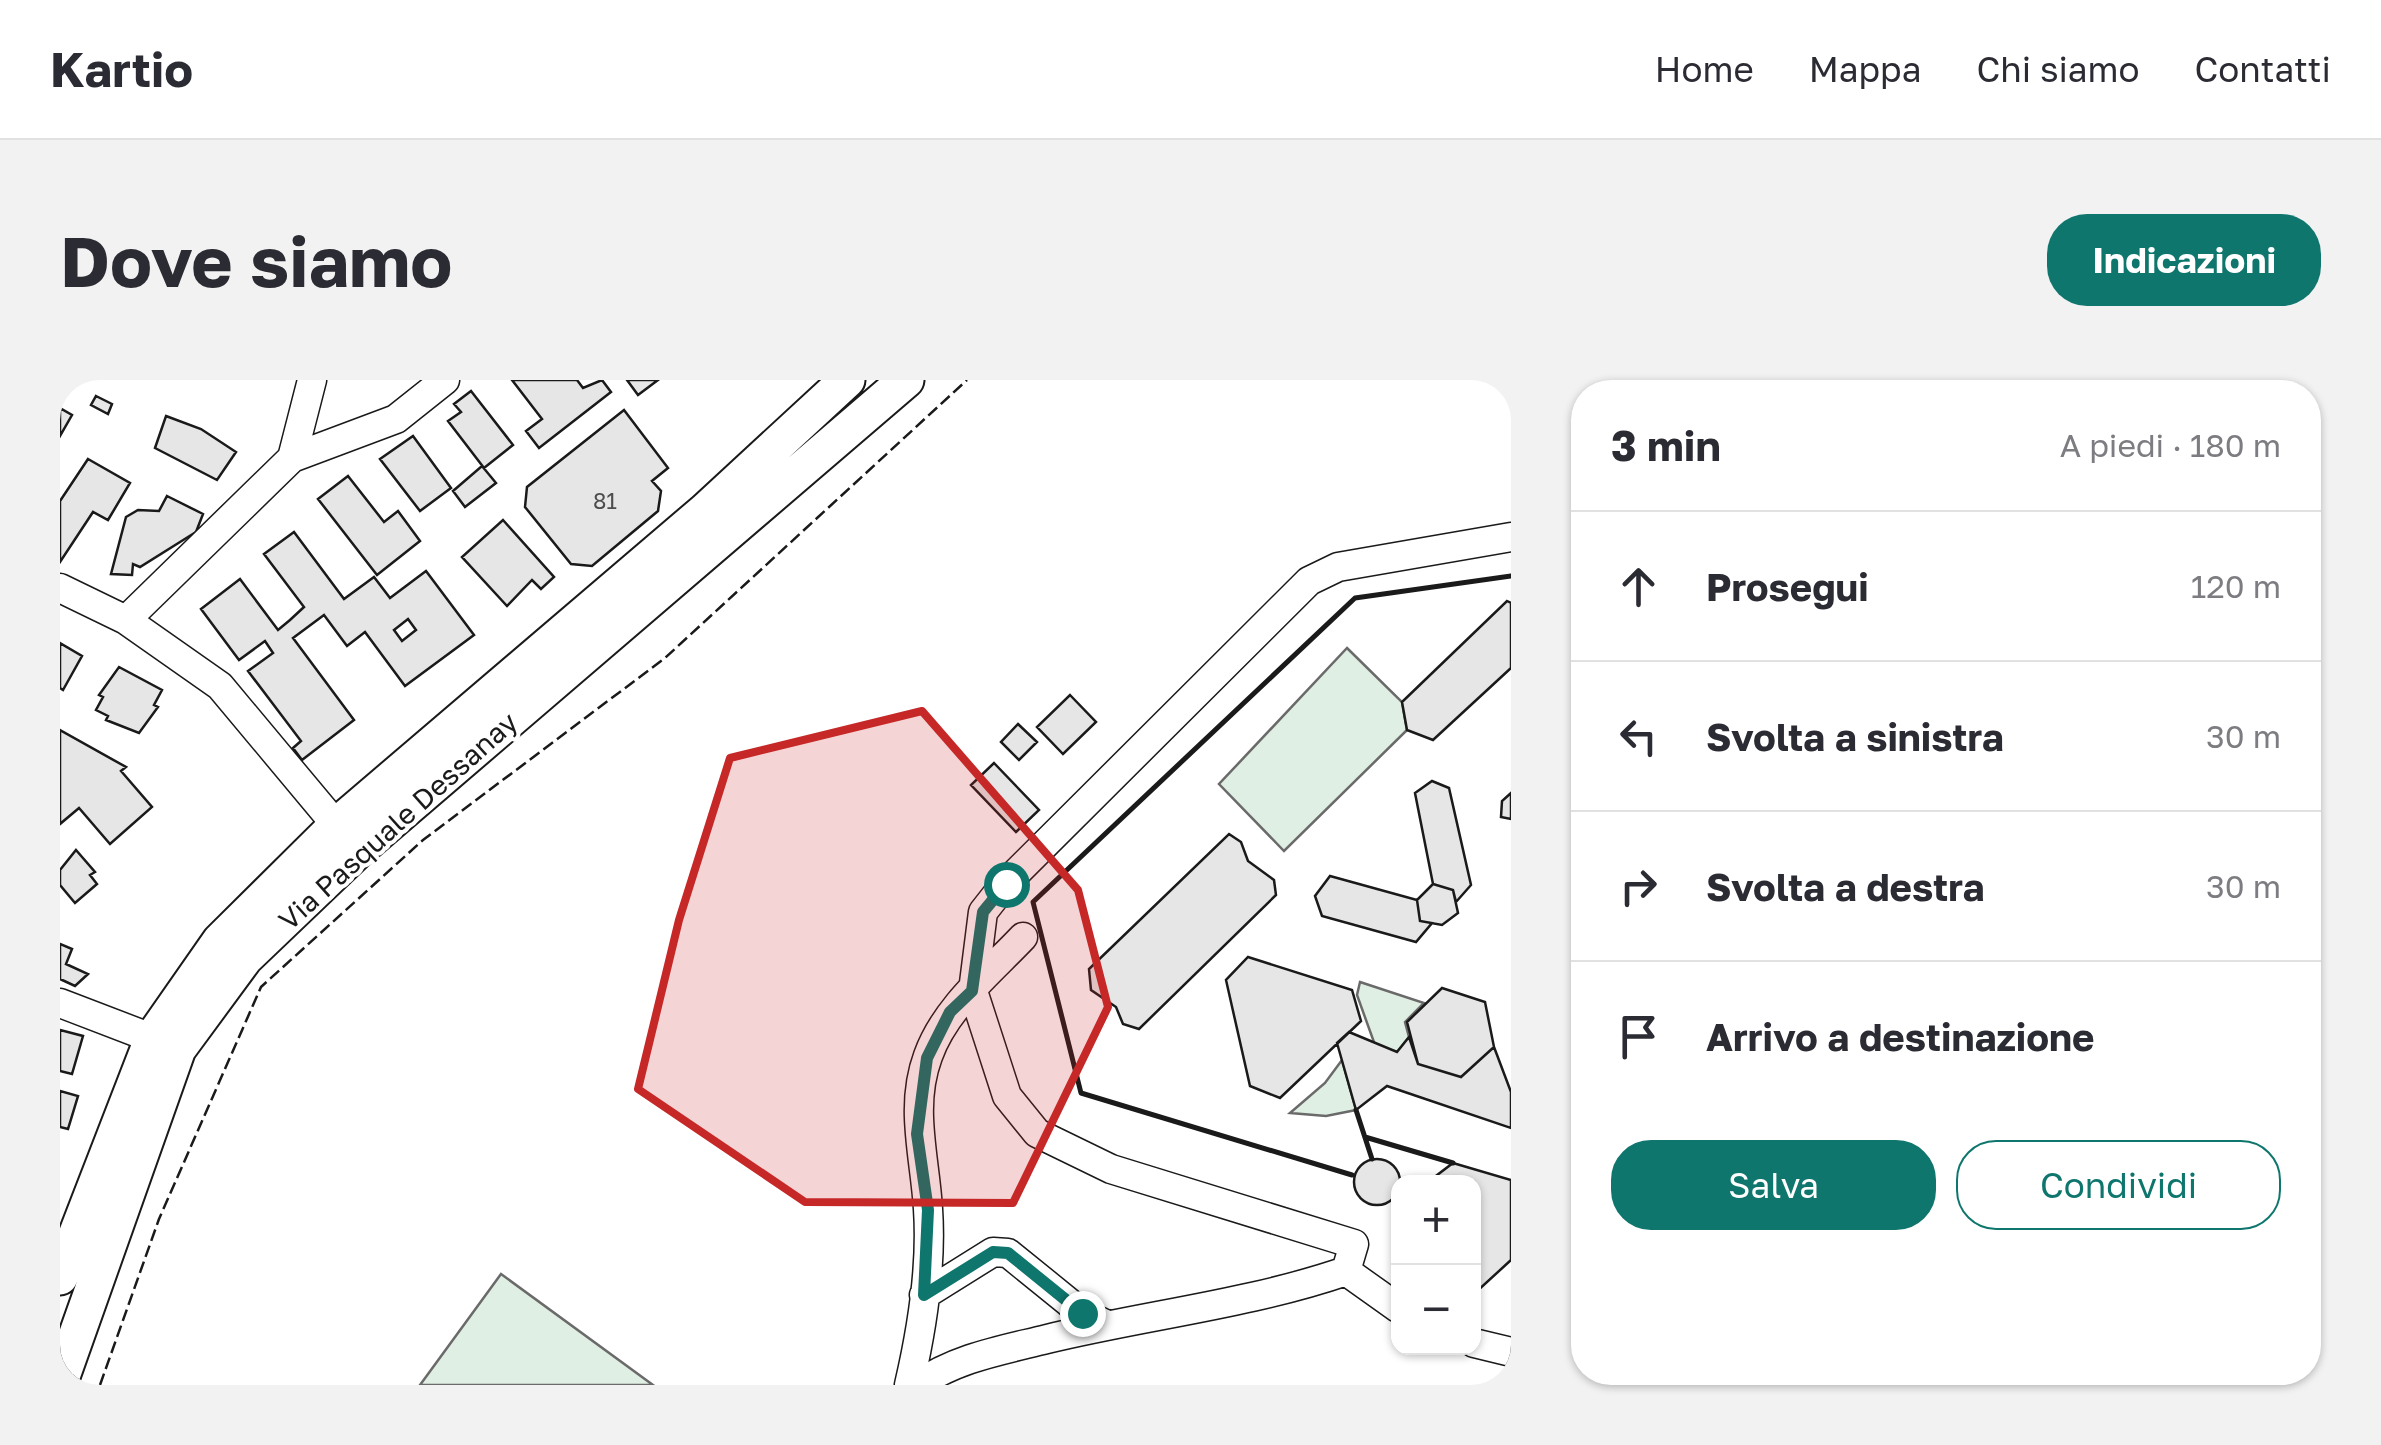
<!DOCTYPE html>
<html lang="it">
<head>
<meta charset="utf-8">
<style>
	body { margin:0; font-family:"Golos Text",sans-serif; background:#f2f2f3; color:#2b2b33 }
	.controls { position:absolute; right:30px; bottom:30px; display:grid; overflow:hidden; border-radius:20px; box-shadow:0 2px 8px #0004 }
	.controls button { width:90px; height:90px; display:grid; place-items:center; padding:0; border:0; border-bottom:2px solid #e1e1e2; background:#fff; color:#2b2b33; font:50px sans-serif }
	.stop { position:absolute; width:30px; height:30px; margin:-22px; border:8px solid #0f766e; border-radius:50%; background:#fff }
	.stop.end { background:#0f766e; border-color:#fff; box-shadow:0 2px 10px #0008 }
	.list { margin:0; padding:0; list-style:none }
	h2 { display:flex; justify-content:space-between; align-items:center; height:130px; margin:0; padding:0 40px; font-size:42px }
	h2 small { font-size:32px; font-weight:400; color:#7c7c81 }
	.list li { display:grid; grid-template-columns:65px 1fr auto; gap:30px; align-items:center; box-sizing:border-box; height:150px; padding:0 40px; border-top:2px solid #e1e1e2 }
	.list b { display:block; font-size:38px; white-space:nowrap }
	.list em { font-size:32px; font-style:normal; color:#7c7c81 }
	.actions { display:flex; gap:20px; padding:30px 40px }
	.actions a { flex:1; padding:22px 0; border:2px solid #0f766e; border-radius:40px; text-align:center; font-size:35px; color:#0f766e }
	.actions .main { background:#0f766e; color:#fff }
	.icon { flex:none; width:55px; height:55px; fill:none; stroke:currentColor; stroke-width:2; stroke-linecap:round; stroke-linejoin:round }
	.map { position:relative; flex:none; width:1451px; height:1005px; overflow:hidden; border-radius:40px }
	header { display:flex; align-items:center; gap:60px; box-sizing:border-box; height:140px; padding:0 50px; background:#fff; border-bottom:2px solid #e1e1e2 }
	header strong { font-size:48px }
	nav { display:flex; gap:55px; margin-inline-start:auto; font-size:35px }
	.intro { display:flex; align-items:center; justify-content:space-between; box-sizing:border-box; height:240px; padding:0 60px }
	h1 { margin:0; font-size:70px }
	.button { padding:25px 45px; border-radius:40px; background:#0f766e; color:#fff; font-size:35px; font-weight:700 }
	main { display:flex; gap:60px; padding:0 60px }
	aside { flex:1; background:#fff; border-radius:40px; box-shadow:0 2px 8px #0004 }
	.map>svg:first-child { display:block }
	.green { fill:#e0efe3; stroke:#6a6a6a; stroke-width:2.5 }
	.building { fill:#e6e6e6; stroke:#1a1a1a; stroke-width:2.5; fill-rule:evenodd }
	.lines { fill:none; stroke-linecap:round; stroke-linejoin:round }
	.minor-casing { stroke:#1a1a1a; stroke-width:31 }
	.major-casing { stroke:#1a1a1a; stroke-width:39 }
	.minor { stroke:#fff; stroke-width:28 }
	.major { stroke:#fff; stroke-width:35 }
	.fence { stroke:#1a1a1a; stroke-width:2.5; stroke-dasharray:12 5; stroke-linecap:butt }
	.wall { stroke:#1a1a1a; stroke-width:5 }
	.route { stroke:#0f766e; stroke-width:12 }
	.marked { fill:#c62828; fill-opacity:0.2; stroke:#c62828; stroke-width:8; stroke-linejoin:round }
	.labels { text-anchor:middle; stroke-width:8; stroke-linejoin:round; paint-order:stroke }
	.number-label { font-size:22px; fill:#4d4d4d }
	.street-label { font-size:28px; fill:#1a1a1a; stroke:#fff }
</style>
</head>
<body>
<header>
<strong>Kartio</strong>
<nav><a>Home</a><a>Mappa</a><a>Chi siamo</a><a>Contatti</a></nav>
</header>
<div class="intro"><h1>Dove siamo</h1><a class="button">Indicazioni</a></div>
<main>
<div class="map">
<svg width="1451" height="1005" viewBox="0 0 1451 1005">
	<rect width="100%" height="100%" fill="#fff"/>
	<!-- green -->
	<path class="green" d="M1287,268L1342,322L1347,350L1224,471L1159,404Z
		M1300,602L1364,623L1345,642L1349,657L1337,672L1315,665L1297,615Z
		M1282,680L1296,730L1266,736L1230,733L1265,703Z
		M441,894L593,1005H360Z"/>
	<!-- building -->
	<path class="building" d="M452,0H517L523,8L542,0L551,12L479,68L466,51L482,39Z
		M567,0H598L578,15Z
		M411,11L453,65L424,88L388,41L401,32L394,24Z
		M36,16L52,24L48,34L31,25Z
		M0,28L12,35L0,56Z
		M564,30L608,88L592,101L601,111L598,131L532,186L511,184L465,127L467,107Z
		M106,36L141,49L176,72L157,100L95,68Z
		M353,56L391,108L360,131L320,79Z
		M28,79L70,103L48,140L33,132L0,182V121Z
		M422,86L436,103L405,127L393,111Z
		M288,96L324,142L338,131L360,161L317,195L258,119Z
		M107,116L143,134L136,152L80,187L73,184L72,195L51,194L66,137L78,130L99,131Z
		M443,140L494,197L481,209L472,200L447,226L402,177Z
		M234,152L284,219L314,197L330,218L366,191L414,255L345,306L305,252L287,266L264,235L233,258L294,340L242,380L233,368L241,361L188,291L213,273L205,261L179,280L141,229L180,199L218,250L230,240L244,227L204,174ZM348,239L356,250L342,261L334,250Z
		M1447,221L1451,223V288L1373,360L1347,350L1342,322Z
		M0,263L22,276L3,310L0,308Z
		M59,287L102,310L94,325L98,327L79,353L46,340L48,336L36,330L43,317L39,315Z
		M1010,315L1036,342L1003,374L977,347Z
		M958,344L977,362L959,380L941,362Z
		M0,350L66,387L61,391L92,427L50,464L19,428L0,444Z
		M934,383L979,430L956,452L911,405Z
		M1372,401L1389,408L1411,505L1396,522L1393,510L1373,504L1355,413Z
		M1451,413V439L1441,437L1442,421Z
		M1169,454L1181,462L1188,481L1214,500L1216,515L1079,649L1063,644L1056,627L1031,610L1029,589Z
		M16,470L35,492L30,495L37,504L15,523L0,505V490Z
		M1270,496L1357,520L1360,541L1372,543L1356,562L1262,536L1255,516Z
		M1373,504L1393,510L1398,533L1382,545L1360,541L1357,520Z
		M0,564L12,569L6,584L28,594L15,606L0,599Z
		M1188,577L1292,610L1301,641L1220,718L1190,706L1166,600Z
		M1382,608L1425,622L1434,667L1401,697L1358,684L1347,642Z
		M0,650L23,656L12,694L0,691Z
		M1289,652L1337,672L1349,657L1358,684L1401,697L1434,667L1451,712V748L1327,706L1296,730L1277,663Z
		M0,711L18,716L8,749L0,747Z
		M1294 802a23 23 0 1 1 46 0a23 23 0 1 1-46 0Z
		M1393,783L1451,800V880L1414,914V802H1368Z"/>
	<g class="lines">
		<!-- minor casing -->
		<g class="minor-casing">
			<path id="minor" d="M232,78L252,0
				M0,208L66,240L160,306L287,458
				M66,240L232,78L336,39L385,0
				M0,623L107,664
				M1286,891L1338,928
				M864,915L933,872L948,873L1022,933L1045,944
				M1414,963L1451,972
				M849,1005C862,949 872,887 868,829C865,777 849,727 868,676C885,628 929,593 963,557
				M858,1005C895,978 943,970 987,959C1086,935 1190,924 1286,891L1294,864L1051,789L977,753L947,716L913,611L923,532L945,504L1249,201L1278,187L1451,157"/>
		</g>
		<!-- major casing -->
		<g class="major-casing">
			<path id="major" d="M0,897L93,657L160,561L276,446L645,131L787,0
				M0,1002L118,669L185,578L298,470L846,0"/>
		</g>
		<!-- minor -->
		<use href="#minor" class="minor"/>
		<!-- major -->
		<use href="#major" class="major"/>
		<!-- fence -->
		<path class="fence" d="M40,1005L99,839L201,607L363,460L605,278L907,0"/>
		<!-- wall -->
		<path class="wall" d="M1296,730L1312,779
			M1305,757L1393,783
			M1292,795L1021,713L973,522L1295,218L1451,196"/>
	</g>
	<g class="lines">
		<!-- route -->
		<path class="route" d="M946,504L923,532L912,611L890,632L867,678L857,754L868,830L864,915L933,872L948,873L1022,933"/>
	</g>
	<!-- marked area -->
	<path class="marked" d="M862,331L1018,510L1048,627L953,823L745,822L578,709L619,540L670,378Z"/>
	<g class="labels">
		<!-- number labels -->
		<g class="number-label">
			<text x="545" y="129">81</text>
		</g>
		<!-- street labels -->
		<g class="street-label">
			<text transform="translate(338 441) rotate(-42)" y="10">Via Pasquale Dessanay</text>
		</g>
	</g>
</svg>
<div class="controls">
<button>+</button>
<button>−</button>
</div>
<div class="stop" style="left:946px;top:504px"></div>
<div class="stop end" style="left:1022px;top:933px"></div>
</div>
<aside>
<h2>3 min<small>A piedi · 180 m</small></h2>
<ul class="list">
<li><svg class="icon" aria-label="ahead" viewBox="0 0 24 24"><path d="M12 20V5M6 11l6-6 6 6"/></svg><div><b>Prosegui</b></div><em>120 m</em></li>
<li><svg class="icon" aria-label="left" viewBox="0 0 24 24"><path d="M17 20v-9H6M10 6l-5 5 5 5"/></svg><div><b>Svolta a sinistra</b></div><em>30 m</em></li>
<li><svg class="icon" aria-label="right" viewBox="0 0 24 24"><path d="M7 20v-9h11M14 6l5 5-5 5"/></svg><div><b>Svolta a destra</b></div><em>30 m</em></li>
<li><svg class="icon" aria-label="arrive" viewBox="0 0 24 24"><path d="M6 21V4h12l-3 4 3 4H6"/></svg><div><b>Arrivo a destinazione</b></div></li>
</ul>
<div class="actions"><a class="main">Salva</a><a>Condividi</a></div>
</aside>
</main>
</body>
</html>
